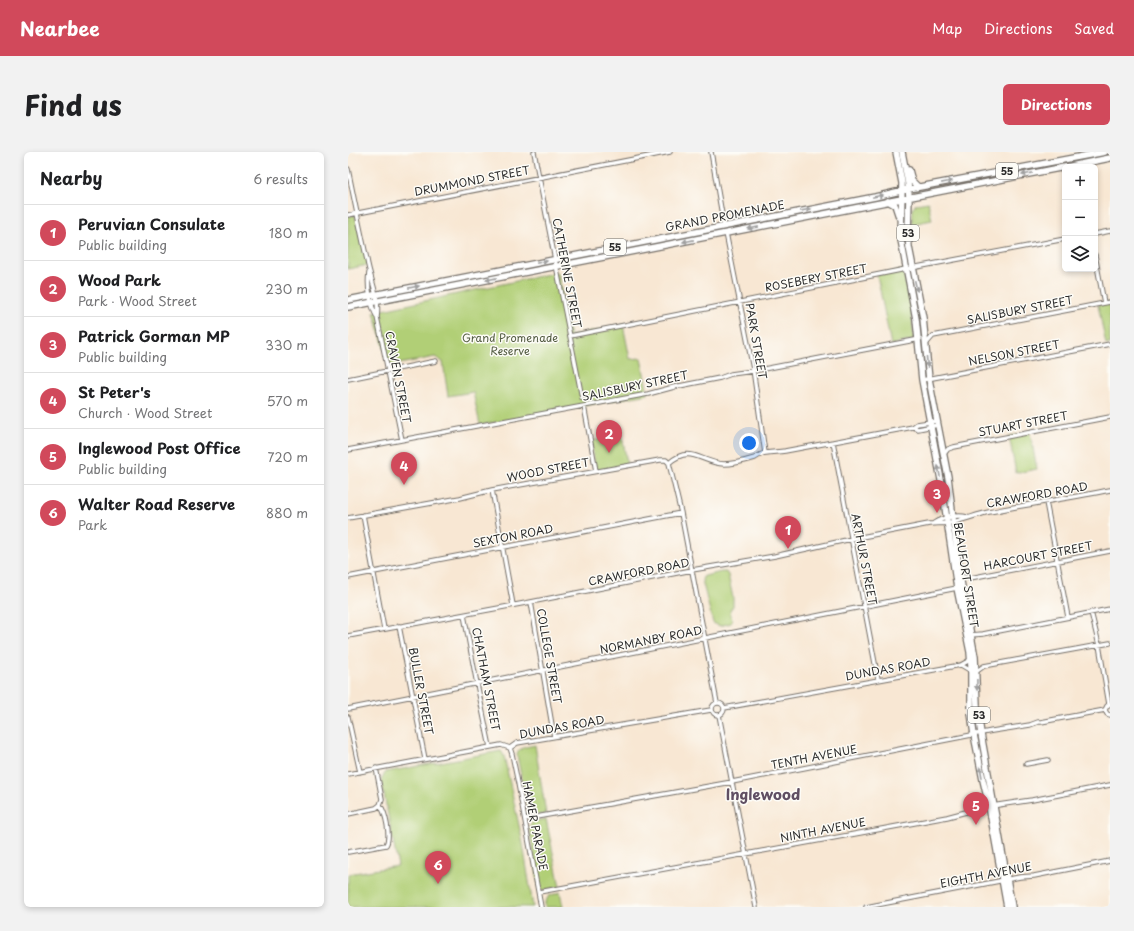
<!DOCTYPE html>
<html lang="en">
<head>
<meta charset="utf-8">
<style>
	body { margin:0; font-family:"Playpen Sans",sans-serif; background:#f2f2f2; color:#202124 }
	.controls { position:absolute; right:12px; top:12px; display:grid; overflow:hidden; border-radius:6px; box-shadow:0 2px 6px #0003 }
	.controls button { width:36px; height:36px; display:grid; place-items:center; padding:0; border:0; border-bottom:1px solid #e0e0e0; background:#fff; color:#202124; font:20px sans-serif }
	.you { position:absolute; left:401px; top:291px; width:14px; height:14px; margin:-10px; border:3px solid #fff; border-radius:50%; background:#1a73e8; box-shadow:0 0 0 6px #1a73e833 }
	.badge { display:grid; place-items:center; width:26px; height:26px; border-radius:50%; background:#d1495b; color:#fff; font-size:13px; font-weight:700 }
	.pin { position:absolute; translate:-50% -33px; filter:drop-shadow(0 1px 2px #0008) }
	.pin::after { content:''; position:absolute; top:21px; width:14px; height:12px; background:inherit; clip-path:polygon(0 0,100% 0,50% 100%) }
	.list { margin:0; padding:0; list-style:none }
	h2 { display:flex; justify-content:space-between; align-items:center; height:52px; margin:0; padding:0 16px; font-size:17px }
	h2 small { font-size:13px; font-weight:400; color:#757577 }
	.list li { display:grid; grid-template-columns:26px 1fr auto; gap:12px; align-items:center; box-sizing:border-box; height:56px; padding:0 16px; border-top:1px solid #e0e0e0 }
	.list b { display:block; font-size:15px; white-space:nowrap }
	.list p { margin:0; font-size:13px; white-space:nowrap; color:#757577 }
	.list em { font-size:13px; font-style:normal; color:#757577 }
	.icon { flex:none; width:22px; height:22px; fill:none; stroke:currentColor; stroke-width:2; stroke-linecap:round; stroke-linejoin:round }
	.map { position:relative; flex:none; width:762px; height:755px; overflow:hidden; border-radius:6px }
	header { display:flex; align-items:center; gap:24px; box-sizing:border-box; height:56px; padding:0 20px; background:#d1495b; color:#fff }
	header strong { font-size:19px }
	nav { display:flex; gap:22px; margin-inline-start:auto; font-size:14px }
	.intro { display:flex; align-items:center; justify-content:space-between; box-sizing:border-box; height:96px; padding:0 24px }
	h1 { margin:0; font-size:28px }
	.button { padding:10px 18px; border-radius:6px; background:#d1495b; color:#fff; font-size:14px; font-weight:700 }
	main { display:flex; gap:24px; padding:0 24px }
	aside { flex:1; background:#fff; border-radius:6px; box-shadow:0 2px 6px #0003 }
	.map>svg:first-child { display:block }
	.green { fill:#b1cf76; stroke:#6e7d50 }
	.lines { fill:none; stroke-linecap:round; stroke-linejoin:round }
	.street-casing { stroke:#736d66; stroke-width:5.5 }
	.primary-casing { stroke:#736d66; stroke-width:8 }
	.street { stroke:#fff; stroke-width:3.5 }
	.primary { stroke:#fff; stroke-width:5.5 }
	.oneway { fill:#a0a0a0 }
	.labels { text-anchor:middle; stroke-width:3; stroke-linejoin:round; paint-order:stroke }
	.shield { fill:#fdfcf7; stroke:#6a6a68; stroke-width:1 }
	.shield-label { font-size:10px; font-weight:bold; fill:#2b2b2b }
	.street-label { font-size:11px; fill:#2b2b2b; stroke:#fdfcf7 }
	.park-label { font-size:11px; fill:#535c42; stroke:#fdfcf7 }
	.district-label { font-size:15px; font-weight:bold; fill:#604f63; stroke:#fdfcf7 }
</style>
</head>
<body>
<header>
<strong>Nearbee</strong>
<nav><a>Map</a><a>Directions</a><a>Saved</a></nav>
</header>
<div class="intro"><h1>Find us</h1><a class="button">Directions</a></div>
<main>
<aside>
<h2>Nearby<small>6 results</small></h2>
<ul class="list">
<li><span class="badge">1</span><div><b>Peruvian Consulate</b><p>Public building</p></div><em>180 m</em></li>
<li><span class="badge">2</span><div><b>Wood Park</b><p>Park · Wood Street</p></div><em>230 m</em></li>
<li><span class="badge">3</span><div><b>Patrick Gorman MP</b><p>Public building</p></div><em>330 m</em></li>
<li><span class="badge">4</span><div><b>St Peter's</b><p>Church · Wood Street</p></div><em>570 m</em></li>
<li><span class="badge">5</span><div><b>Inglewood Post Office</b><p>Public building</p></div><em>720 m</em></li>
<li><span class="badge">6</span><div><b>Walter Road Reserve</b><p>Park</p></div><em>880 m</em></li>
</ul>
</aside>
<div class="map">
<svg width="762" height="755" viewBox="0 0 762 755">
	<rect width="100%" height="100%" fill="#fdfcf7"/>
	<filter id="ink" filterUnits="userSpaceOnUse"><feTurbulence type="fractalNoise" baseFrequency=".025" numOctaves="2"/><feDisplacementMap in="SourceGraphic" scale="8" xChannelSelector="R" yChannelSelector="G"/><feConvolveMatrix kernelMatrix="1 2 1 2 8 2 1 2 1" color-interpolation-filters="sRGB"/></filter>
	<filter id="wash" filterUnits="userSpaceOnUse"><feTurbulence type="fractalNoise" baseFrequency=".012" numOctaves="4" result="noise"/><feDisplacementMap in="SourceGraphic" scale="16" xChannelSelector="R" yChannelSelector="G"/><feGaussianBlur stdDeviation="0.9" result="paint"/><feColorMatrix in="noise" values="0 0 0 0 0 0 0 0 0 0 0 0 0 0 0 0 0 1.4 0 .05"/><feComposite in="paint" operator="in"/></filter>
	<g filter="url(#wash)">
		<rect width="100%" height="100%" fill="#f8e7d3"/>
		<!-- green -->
		<path class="green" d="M580,50L584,68L564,72L565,55L568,52Z
			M7,63L20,113L0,117V64Z
			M555,118L563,154L566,188L543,193L529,123Z
			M210,120L222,184L275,173L282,207L293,206L300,242L132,273L125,240L100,244L95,210L87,205L41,214L26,160Z
			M762,150V192L758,193L750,153Z
			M682,281L689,317L668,321L661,284Z
			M274,283L279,312L248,319L243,289Z
			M373,420H378L380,423L385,446V454L382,458L384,469L383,471L372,474L365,471L354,428L355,425L357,424Z
			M187,593L198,662L183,664L180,659L169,603C171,594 180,595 187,593Z
			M153,599L156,604L175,692L185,755H0V722L50,714L33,627L38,620Z
			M198,667L212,735L195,738L191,735L181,675L186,669Z
			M212,740L215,755H197V750L201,744Z"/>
	</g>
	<g filter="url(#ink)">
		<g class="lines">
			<!-- street casing -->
			<g class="street-casing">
				<path id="street" d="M186,0L234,246
					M363,0L376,74
					M0,17C6,47 12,77 19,108C22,127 32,145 29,165L54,288
					M0,63L322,0
					M378,81L405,217L417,301
					M747,82L762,79
					M747,103L756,151
					M21,121C19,134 22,153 29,165
					M222,184L558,117L717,87
					M578,192L585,184L762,150
					M0,227L88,209
					M574,228L762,192
					M236,254L248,319
					M565,275L570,277L590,273
					M485,290L530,527
					M0,298L300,242L326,235L372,226L383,222L405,219L572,187
					M596,302L600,297L606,295L762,265
					M321,311C343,292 353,311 376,312C387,312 397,309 407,306C410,304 415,301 418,301C424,300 430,300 437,299L565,275L569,272L589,269
					M321,311L333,361L369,551
					M144,338L165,453
					M698,350L720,465
					M15,363L36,477
					M0,366L112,346L144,338L312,308H318L321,311
					M586,371C594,366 609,362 619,365
					M612,424L622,426L762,399
					M0,425L333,361
					M183,450L206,585
					M743,460L751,493L761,552
					M116,463L129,532L142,595
					M51,474L77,607
					M622,483L635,482L762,457
					M0,484L183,450L344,418L427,404L503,387L581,372C588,371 593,372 600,371C614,369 627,363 641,360C681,352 722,346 762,338
					M613,513L623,519
					M629,519L636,514L762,491
					M364 557a6 6 0 1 1 12 0a6 6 0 1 1-12 0Z
					M762,552L759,554L757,558L759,562L762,563
					M376,556L613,513L622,508
					M0,557L609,436
					M371,563L408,755
					M0,565L12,620
					M162,596L169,591L363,558
					M162,596L164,602L170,631L193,755
					M678,612L700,608
					M0,622L153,593L162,596
					M0,662L28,656L32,653L34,647L28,616
					M177,667L384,630L644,579L682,573L690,570H693L757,558
					M0,700L38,693C43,685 38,661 32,653
					M191,740L599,665L637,655L684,648L762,633
					M518,755L672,725L686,724L762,709"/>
			</g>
			<!-- primary casing -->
			<g class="primary-casing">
				<path id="primary" d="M548,0L554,31L553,88L568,167L574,228L593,328L609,436L622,500L623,513V561L626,583L635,628L641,654L659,755
					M554,0L560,31L561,45L560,82L561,95L575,166L581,227L600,325L612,424L627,505L629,553L633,582L664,755
					M718,15L762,6
					M561,18L564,29L570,35
					M540,49L547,53L551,65
					M0,148L527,45L561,37L757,0
					M0,155L717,15"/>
			</g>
			<!-- street -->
			<use href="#street" class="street"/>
			<!-- primary -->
			<use href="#primary" class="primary"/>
		</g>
		<!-- one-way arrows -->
		<defs><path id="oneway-solid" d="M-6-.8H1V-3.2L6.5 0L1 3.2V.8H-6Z"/></defs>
		<g class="oneway">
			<use href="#oneway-solid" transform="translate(679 22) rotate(169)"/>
			<use href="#oneway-solid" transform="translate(599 30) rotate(-11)"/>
			<use href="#oneway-solid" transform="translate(530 44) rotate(-12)"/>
			<use href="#oneway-solid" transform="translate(458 58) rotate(-11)"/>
			<use href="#oneway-solid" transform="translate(405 76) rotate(169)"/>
			<use href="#oneway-solid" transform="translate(340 89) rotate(169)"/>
			<use href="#oneway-solid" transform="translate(194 110) rotate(-12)"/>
			<use href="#oneway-solid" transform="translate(143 127) rotate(169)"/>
			<use href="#oneway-solid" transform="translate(568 134) rotate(77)"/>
			<use href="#oneway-solid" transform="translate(66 135) rotate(-11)"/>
			<use href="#oneway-solid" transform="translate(579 210) rotate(85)"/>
			<use href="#oneway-solid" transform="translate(591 319) rotate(-101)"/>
			<use href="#oneway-solid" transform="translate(629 533) rotate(89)"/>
			<use href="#oneway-solid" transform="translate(633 620) rotate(-100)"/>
		</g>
	</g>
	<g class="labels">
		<!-- shield labels -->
		<g class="shield">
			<rect x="648" y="11" width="22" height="16" rx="3"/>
			<rect x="549" y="73" width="22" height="16" rx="3"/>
			<rect x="256" y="87" width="22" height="16" rx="3"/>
			<rect x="620" y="555" width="22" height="16" rx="3"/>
		</g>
		<g class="shield-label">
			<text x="659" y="23">55</text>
			<text x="560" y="85">53</text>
			<text x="267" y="99">55</text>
			<text x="631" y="567">53</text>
		</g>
		<!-- street labels -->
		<g class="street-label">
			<text transform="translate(124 29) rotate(-11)" y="4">DRUMMOND STREET</text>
			<text transform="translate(377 64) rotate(-11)" y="4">GRAND PROMENADE</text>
			<text transform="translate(219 121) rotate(79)" y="4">CATHERINE STREET</text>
			<text transform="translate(468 126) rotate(-11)" y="4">ROSEBERY STREET</text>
			<text transform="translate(672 158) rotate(-11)" y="4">SALISBURY STREET</text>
			<text transform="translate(408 189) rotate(80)" y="4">PARK STREET</text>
			<text transform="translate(666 201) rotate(-11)" y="4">NELSON STREET</text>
			<text transform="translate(50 225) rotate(79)" y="4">CRAVEN STREET</text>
			<text transform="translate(287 234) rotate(-12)" y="4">SALISBURY STREET</text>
			<text transform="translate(675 272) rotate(-11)" y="4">STUART STREET</text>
			<text transform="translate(200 318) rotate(-11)" y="4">WOOD STREET</text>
			<text transform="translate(689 343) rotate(-10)" y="4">CRAWFORD ROAD</text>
			<text transform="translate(165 384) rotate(-11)" y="4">SEXTON ROAD</text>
			<text transform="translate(690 404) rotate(-11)" y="4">HARCOURT STREET</text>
			<text transform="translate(516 407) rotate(79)" y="4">ARTHUR STREET</text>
			<text transform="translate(291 420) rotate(-11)" y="4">CRAWFORD ROAD</text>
			<text transform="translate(618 423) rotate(81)" y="4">BEAUFORT STREET</text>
			<text transform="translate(303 488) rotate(-11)" y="4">NORMANBY ROAD</text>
			<text transform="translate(201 504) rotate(80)" y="4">COLLEGE STREET</text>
			<text transform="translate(540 517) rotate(-10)" y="4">DUNDAS ROAD</text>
			<text transform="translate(138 527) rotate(79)" y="4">CHATHAM STREET</text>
			<text transform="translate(73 539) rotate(79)" y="4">BULLER STREET</text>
			<text transform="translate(214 575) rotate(-10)" y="4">DUNDAS ROAD</text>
			<text transform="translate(466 605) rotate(-11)" y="4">TENTH AVENUE</text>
			<text transform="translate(187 674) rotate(79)" y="4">HAMER PARADE</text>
			<text transform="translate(475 678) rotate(-11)" y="4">NINTH AVENUE</text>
			<text transform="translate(638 723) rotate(-11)" y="4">EIGHTH AVENUE</text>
		</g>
		<!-- park labels -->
		<g class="park-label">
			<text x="162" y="190">Grand Promenade<tspan x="162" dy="13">Reserve</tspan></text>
		</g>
		<!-- district labels -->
		<g class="district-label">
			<text x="415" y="648">Inglewood</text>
		</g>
	</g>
</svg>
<div class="controls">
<button>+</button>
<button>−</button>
<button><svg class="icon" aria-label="layers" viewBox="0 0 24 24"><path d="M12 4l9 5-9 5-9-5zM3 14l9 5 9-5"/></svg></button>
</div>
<div class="you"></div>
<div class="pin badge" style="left:440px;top:397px">1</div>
<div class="pin badge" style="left:261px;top:301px">2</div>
<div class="pin badge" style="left:589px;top:361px">3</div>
<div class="pin badge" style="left:56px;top:333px">4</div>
<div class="pin badge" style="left:628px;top:673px">5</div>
<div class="pin badge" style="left:90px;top:732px">6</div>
</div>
</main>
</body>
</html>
